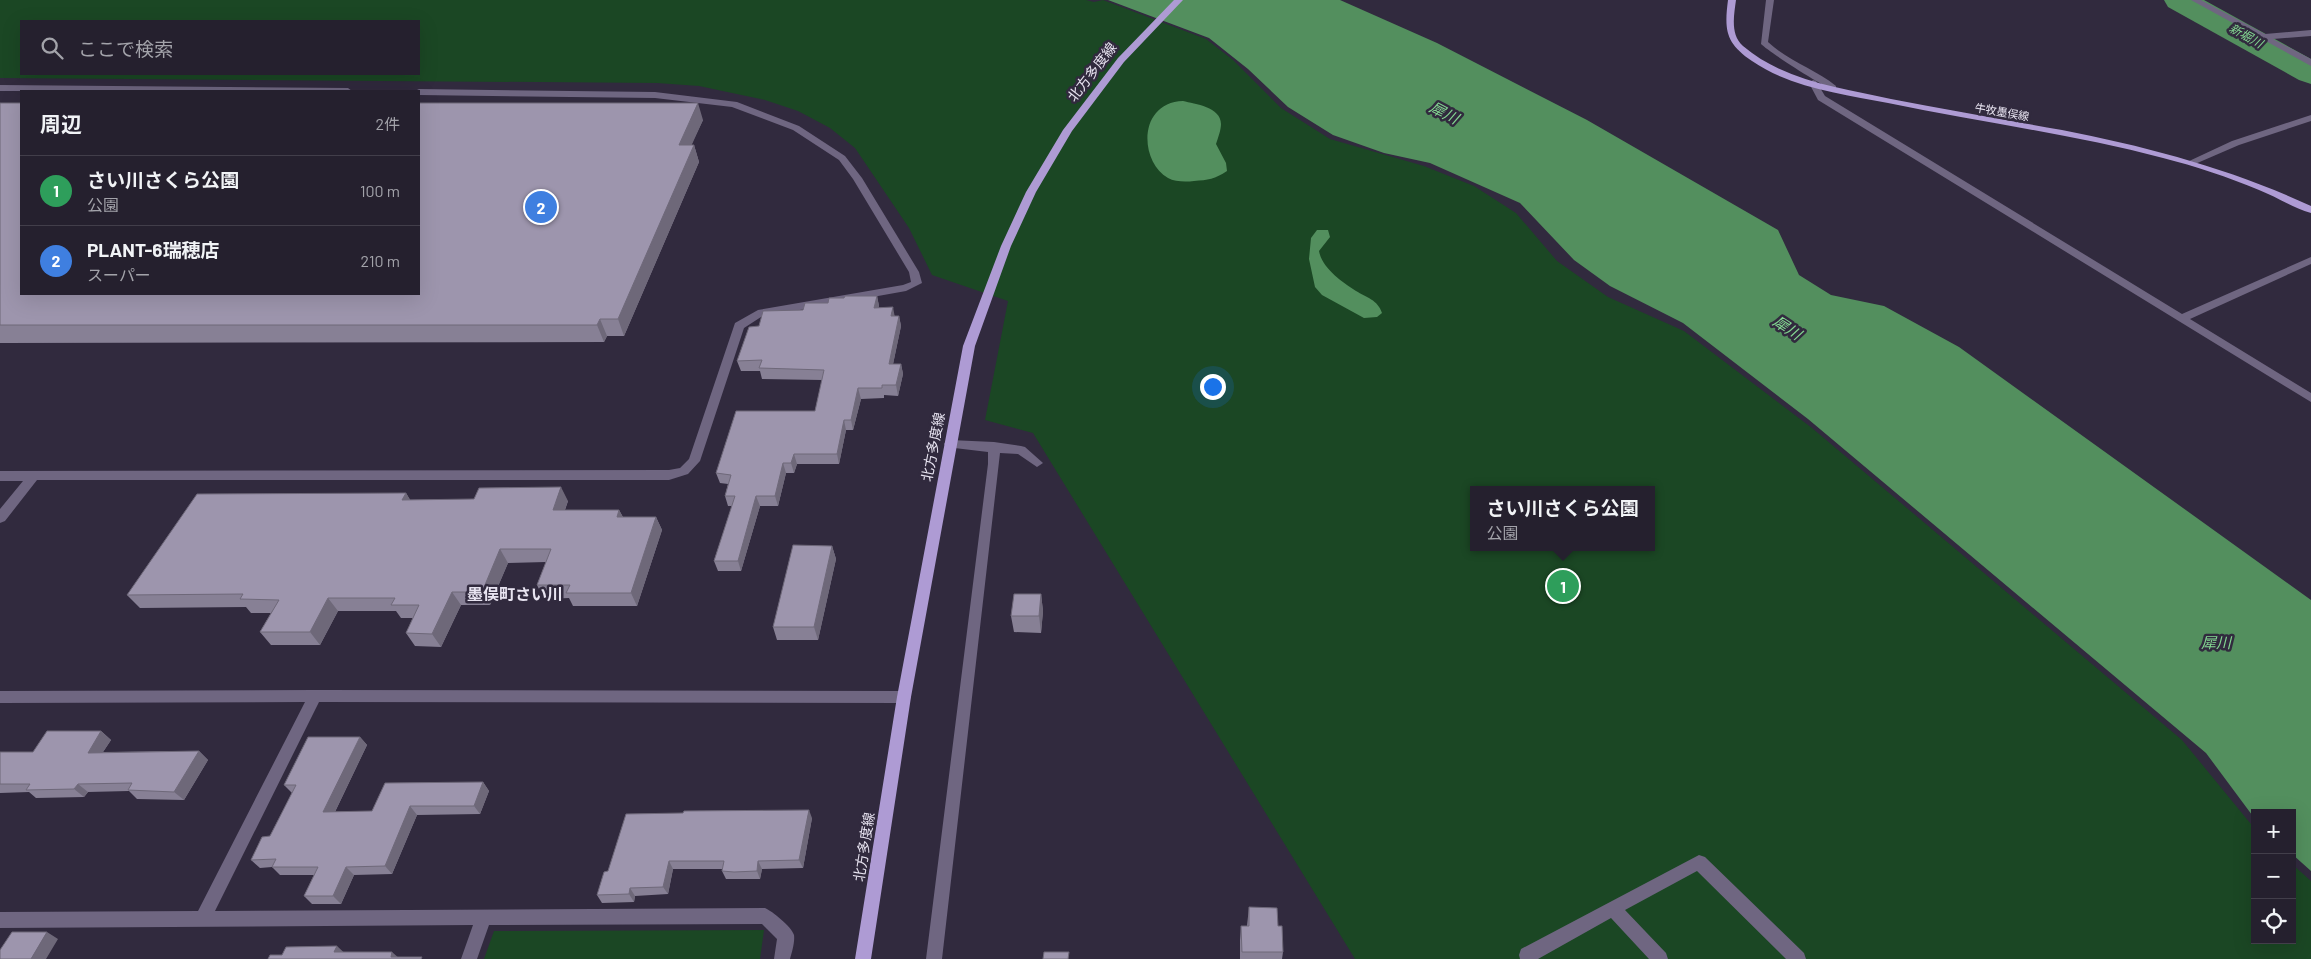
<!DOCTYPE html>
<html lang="ja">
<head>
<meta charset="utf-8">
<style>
	body { margin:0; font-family:Barlow,"Noto Sans JP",sans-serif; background:#2d2836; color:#f1f3f6 }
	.controls { position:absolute; right:15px; bottom:15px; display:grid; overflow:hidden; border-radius:0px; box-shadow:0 5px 20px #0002 }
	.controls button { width:45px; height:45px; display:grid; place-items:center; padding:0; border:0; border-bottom:1px solid #423e4a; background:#25202e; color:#f1f3f6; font:25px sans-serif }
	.you { position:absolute; left:1212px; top:386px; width:18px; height:18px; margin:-12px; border:4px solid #fff; border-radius:50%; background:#1a73e8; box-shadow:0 0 0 8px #1a73e833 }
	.badge { display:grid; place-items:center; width:32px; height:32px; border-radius:50%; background:#d93025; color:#fff; font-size:16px; font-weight:700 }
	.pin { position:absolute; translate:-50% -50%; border:2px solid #fff; box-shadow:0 1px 5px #0006 }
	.popup { position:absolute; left:1470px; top:486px; width:185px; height:65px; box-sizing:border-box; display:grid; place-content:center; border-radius:0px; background:#25202e; filter:drop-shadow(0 1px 4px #0005); font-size:16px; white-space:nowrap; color:#a3a3aa }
	.popup b { font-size:19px; color:#f1f3f6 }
	.popup::after { content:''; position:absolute; left:50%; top:100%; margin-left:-10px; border:10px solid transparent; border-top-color:#25202e }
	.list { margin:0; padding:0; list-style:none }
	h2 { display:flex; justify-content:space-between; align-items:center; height:65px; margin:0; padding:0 20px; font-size:21px }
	h2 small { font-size:16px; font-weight:400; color:#a3a3aa }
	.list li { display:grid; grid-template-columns:32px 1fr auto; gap:15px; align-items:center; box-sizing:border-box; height:70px; padding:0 20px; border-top:1px solid #423e4a }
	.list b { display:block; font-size:19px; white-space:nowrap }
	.list p { margin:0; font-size:16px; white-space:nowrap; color:#a3a3aa }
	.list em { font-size:16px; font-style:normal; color:#a3a3aa }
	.icon { flex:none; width:28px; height:28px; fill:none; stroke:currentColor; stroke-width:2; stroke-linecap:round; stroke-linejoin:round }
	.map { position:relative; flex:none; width:2311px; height:959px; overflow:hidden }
	.search { position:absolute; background:#25202e; box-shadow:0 5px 20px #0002; left:20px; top:20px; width:400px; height:55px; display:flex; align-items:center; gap:12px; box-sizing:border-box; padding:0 18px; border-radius:0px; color:#a3a3aa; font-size:19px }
	.panel { position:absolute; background:#25202e; box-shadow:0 5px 20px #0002; left:20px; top:90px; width:400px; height:205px; border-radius:0px }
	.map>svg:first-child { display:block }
	.green { fill:#1b4724; fill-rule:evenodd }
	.water { fill:#538f5e }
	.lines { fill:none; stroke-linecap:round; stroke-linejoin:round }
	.river { fill:#538f5e; fill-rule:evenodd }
	.minor { fill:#6f6681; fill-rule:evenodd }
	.major { fill:#ae9bd4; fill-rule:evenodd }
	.wall { fill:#878095 }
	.shaded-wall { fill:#6e6879 }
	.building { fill:#9d95ad; stroke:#6e6879 }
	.labels { text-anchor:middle; stroke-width:5; stroke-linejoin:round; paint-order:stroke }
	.far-street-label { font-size:11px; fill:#e8e4f1; stroke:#312a3e }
	.far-water-label { font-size:12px; font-style:italic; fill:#84d892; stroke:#312a3e }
	.street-label { font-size:14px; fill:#e8e4f1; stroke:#312a3e }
	.water-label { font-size:15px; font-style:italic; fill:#84d892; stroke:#312a3e }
	.quarter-label { font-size:16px; font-weight:bold; fill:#e8e4f1; stroke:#312a3e }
</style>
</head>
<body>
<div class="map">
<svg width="2311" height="959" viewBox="0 0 2311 959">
	<rect width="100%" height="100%" fill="#312a3e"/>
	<!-- green -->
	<path class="green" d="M0,0H1086L1094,2L1103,0L1206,39L1233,60L1281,108L1330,139L1424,166L1474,186L1516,213L1557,261L1608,297L1684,331L1812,428L2182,740L2255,829V940H2292V864L2311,881V959H1355L1033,433L985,420L1008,301L932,275L909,228L855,148L830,128L798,111L765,100L699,86L657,83L0,78ZM21,21H419V74H21ZM1474,490H1652V547H1474Z
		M764,930L760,959H484L494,931Z"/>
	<!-- water -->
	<path class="water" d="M1108,0H1340L1437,43L1587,120L1778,230L1799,275L1831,295L1884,306L1959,347L2311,600V871L2292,854V813H2255V819L2206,753L1808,419L1683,323L1610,286L1574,260L1520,203L1430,163L1384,153L1333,135L1288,107L1248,69L1209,38Z
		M1183,101C1195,104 1221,107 1221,124C1221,130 1218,138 1216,144L1226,163L1227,171C1215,179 1208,180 1194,181C1186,182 1175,182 1168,178C1138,160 1139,102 1183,101Z
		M1317,230H1328L1330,237L1319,251C1322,268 1342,282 1356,291C1366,297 1378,300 1382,313L1377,317L1364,318L1322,295L1315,287L1309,259L1311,238Z"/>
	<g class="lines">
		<!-- river -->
		<path class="river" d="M2164,0H2204L2311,59V84L2299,80L2168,7Z"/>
		<!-- minor -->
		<path class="minor" d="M1766,0H1774L1768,42C1788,61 1815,69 1836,86V90C1829,91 1769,52 1761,44Z
			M2191,0H2201L2265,34L2311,30V36L2273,39L2311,59V66Z
			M1813,80L1816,81L1825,96L2182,314L2311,257V264L2190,319L2311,393V402L1818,100L1809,83Z
			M0,85L348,88L352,91H0Z
			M419,89L655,92L737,102L799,126L845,156L862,178L919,272L922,283L906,291L761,317L744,328L700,461L688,474L669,480H37L5,521L0,523V509L23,481H0V471L669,470L680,468L689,459L735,323L758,310L903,285L911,282L909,272L853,179L839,160L793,130L732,107L655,98L419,95V91H415Z
			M2311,115V121L2239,145L2195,164H2189L2187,162L2232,141Z
			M950,440L994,442L1021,446L1025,447L1043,463L1037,467L1018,454L1000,453L942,959H926L988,464V452L946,447L944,444L946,441Z
			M315,690L904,691L909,693L911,697L909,701L904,703L319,702L215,911L765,908C772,911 792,927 794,935C795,942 792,952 790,959H774L777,939L762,924L489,925L477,959H461L473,925L0,928V912L198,911L305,702L0,703V691Z
			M1699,855L1705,857L1804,953L1806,959H1786L1697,871L1625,910L1666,953L1668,959H1649L1611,918L1538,959H1520L1519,955L1521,949Z"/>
		<!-- major -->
		<path class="major" d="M1174,0H1183L1124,62L1072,131L1036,192L1011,246L975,346L911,697L871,959H855L897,697L963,346L1001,246L1026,192L1063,130L1118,58Z
			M1728,0H1736C1734,15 1730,35 1743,46C1784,81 1841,88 1891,99C1948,110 2005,120 2062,130C2149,147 2231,169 2311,206V213C2293,208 2277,197 2259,190C2228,177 2195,166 2163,158C2072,134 1979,122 1888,103C1843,94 1791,88 1752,61C1726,43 1724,31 1728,0Z"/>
	</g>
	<!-- wall -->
	<path class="wall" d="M0,103L703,120L691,145H694L699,162L624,336H607L604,342L0,343Z
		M877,296L879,306L878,308L895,316H899L901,326L893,364H901L903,374L898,396L884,395V398L861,399L853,430H846L839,464H797L794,473H786L778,506H760L741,571H718L714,561L732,506H728L725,496L728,484L720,483L716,473L815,411L822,380L762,379L760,371H741L737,361L759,326L803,310L828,303L844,298Z
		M406,493L410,500L568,501L565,510H619L623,517H656L662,530L637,606H573L569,598L544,599L537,585L546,562L508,563L490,605H461L441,647L415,646L406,633L413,618H401L396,611H338L320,645H271L260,632L271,613H251L246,607L140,608L127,595Z
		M832,546L836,559L818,640H777L773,627Z
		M1041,594L1043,611L1041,633L1014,632L1011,616Z
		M101,731L111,740L103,752L199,751L208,760L184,800L137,799L129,791L88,792L84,797L36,798L29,792L0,793V752H33Z
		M360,737L367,745L335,812L372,811L483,782L489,791L480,814L417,815L392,874L354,875L341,904H312L304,896L314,875H280L272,867L260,868L251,860L270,836L292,793L284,785Z
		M812,818L803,868L762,869L760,879H726L722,871V869H673L668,894L635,896L634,902L602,903L597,895L608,871Z
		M1249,907L1278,926L1283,952L1282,959H1240V940L1241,926H1247Z"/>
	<!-- shaded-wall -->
	<path class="shaded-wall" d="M698,103L703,120L684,162L679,145Z
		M694,145L699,162L624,336L618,319Z
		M877,296L879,306L876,318L874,308Z
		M893,307L895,318L891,316Z
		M899,316L901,326L891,374L889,364Z
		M600,319L607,336L604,342L597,325Z
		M901,364L903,374L898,396L896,385Z
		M858,388L861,399L853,430L851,420Z
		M844,420L846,430L839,464L837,454Z
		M794,454L797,464L794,473L791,463Z
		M783,463L786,473L778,506L775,496Z
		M561,487L568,501L560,523L553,510Z
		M406,493L414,506L402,500Z
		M756,496L760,506L741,571L738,561Z
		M619,510L626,523L617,517Z
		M656,517L662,530L637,606L631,593Z
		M832,546L836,559L818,640L814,627Z
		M500,549L508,563L490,605L482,592Z
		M452,592L461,605L441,647L432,634Z
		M1041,594L1043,611L1041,633L1039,616Z
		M328,598L338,611L320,645L310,632Z
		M101,731L111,740L97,761L88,753Z
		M360,737L367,745L331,820L323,812Z
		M199,751L208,760L184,800L174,792Z
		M483,782L489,791L480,814L474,806Z
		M78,784L88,792L84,797L74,789Z
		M410,806L417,815L392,874L385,866Z
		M809,810L812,818L803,868L799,860Z
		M669,861L673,869L668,894L663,887Z
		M758,861L762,869L760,879L757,871Z
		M346,867L354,875L341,904L333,896Z
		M630,888L635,896L634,902L629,894Z
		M47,932L58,939L46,959H31Z
		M337,946L351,959L334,952Z
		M392,952L400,959L391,957Z"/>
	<!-- building -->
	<path class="building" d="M0,103H21V294H419V103H698L679,145H694L618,319H600L597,325H0Z
		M845,296H877L874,308L893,307L891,316H899L889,364H901L896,385H882V388H858L851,420H844L837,454H794L791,463H783L775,496H756L738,561H714L735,496H725L731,475L716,473L736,411H815L824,370L759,368L762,360L737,361L749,327L759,326L763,311L803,310L805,303H828L829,298H844Z
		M561,487L553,510H619L617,517H656L631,593H566L570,585H537L551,549H500L482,592H452L432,634L406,633L419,605H391L395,598H328L310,632H260L279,600L240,599L243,594L127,595L197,494L406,493L402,500L474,499L479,488Z
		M793,545L832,546L814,627H773Z
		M1014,594H1041L1039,616H1011Z
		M47,731H101L88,753L199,751L174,792L128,790L132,783L78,784L74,789L26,790L30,784H0V752H33Z
		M308,737H360L323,812L372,811L385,783L483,782L474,806H410L385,866L346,867L333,896H304L318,867H272L276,859L251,860L262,837L270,836L296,785H284Z
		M809,810L799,860L758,861L757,871L734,872L722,871L724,861H669L663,887L630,888L629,894L597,895L604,872L608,871L626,814L683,813L684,811Z
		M1249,907L1277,908L1278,926H1282L1283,952H1242L1241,926H1249Z
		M12,932H47L31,959H0V950Z
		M337,946L334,952H392L391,957H422L421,959H268L270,955H282L286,947Z
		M1044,952H1069L1068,959H1043Z"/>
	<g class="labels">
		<!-- far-street labels -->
		<g class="far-street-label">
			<text transform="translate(2002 112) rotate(10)" y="4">牛牧墨俣線</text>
		</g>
		<!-- far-water labels -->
		<g class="far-water-label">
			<text transform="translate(2246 36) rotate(29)" y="4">新堀川</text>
		</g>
		<!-- street labels -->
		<g class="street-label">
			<text transform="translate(1092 72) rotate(-52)" y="5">北方多度線</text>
			<text transform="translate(933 447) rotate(-79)" y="5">北方多度線</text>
			<text transform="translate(864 847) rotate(-81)" y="5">北方多度線</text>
		</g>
		<!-- water labels -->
		<g class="water-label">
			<text transform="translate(1444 113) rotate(27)" y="5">犀川</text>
			<text transform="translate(1787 328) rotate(33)" y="5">犀川</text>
			<text x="2216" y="648">犀川</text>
		</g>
		<!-- quarter labels -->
		<g class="quarter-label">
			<text x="515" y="600">墨俣町さい川</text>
		</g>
	</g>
</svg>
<div class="controls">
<button>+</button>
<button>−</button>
<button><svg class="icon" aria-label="locate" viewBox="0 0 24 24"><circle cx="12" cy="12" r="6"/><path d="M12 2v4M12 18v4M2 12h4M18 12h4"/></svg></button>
</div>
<div class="you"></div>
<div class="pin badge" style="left:1563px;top:586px;background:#2e9e5b">1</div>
<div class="popup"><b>さい川さくら公園</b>公園</div>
<div class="pin badge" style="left:541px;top:207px;background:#3f7fe0">2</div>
<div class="search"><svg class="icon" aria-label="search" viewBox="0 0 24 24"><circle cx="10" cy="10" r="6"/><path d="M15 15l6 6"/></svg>ここで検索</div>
<section class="panel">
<h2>周辺<small>2件</small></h2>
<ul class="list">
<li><span class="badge" style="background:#2e9e5b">1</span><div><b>さい川さくら公園</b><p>公園</p></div><em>100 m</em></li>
<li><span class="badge" style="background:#3f7fe0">2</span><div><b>PLANT-6瑞穂店</b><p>スーパー</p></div><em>210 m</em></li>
</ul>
</section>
</div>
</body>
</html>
